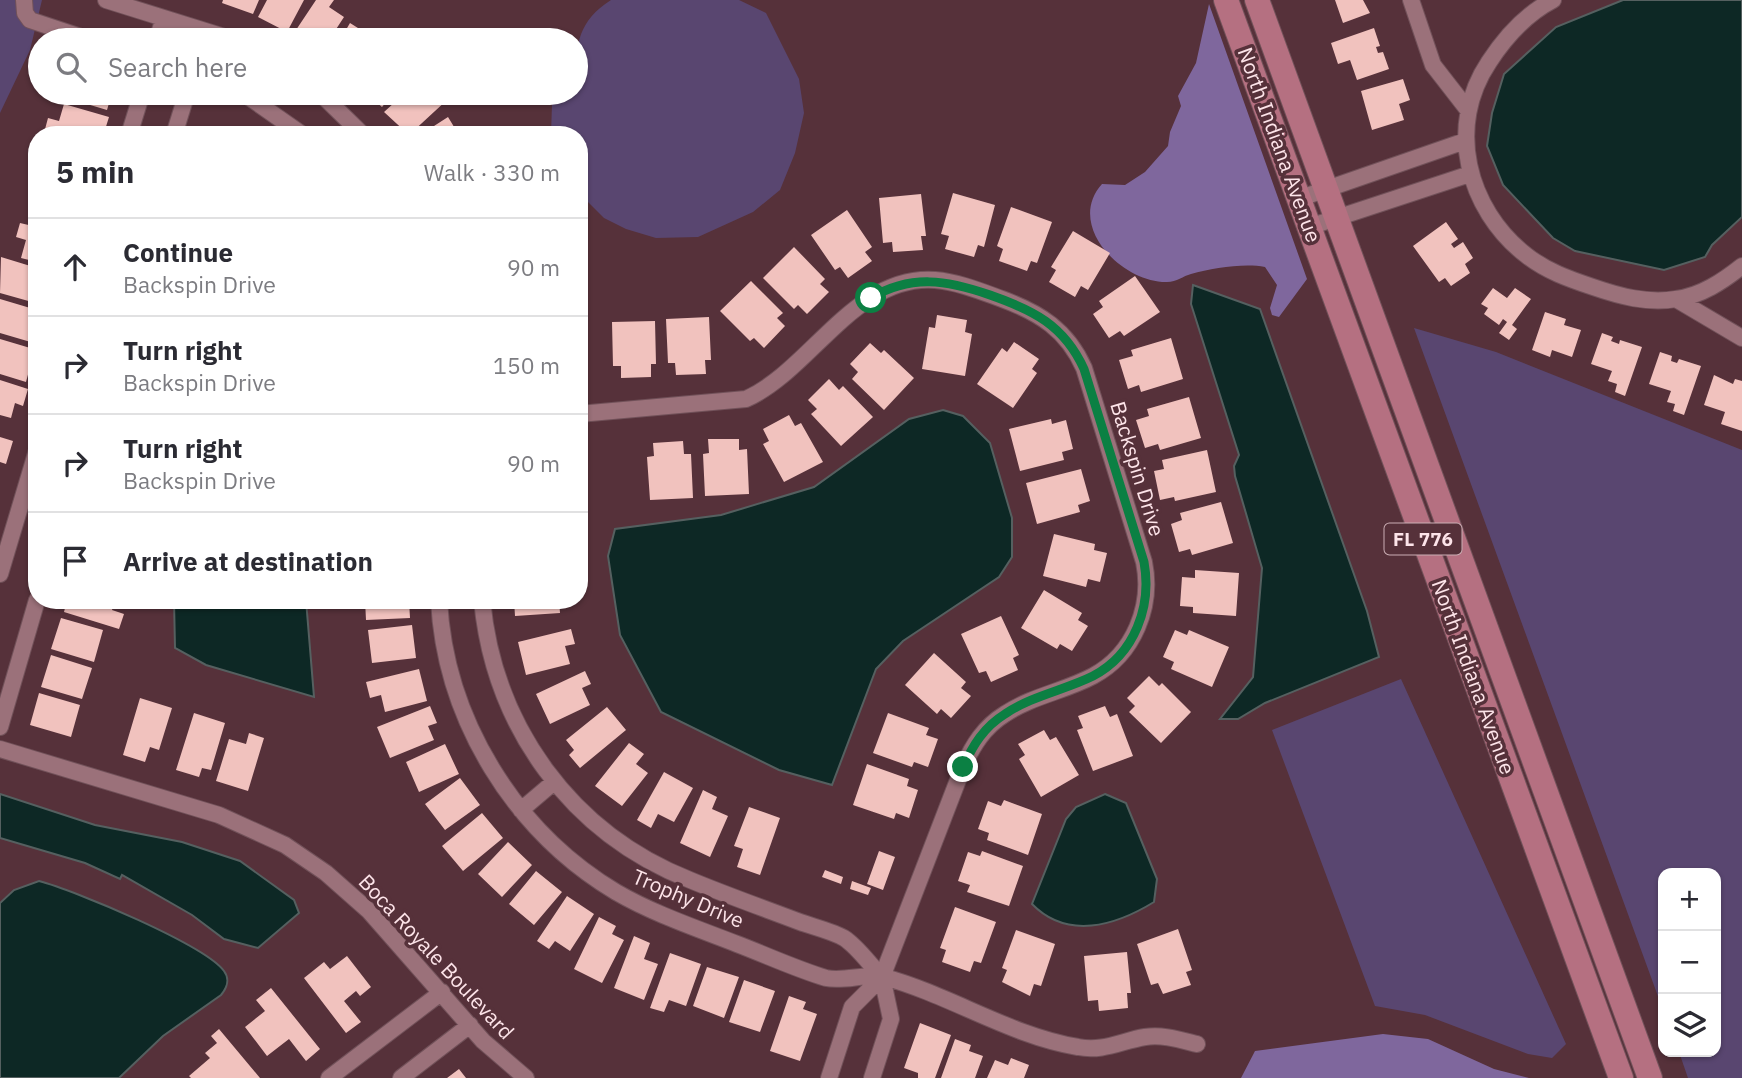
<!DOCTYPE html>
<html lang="en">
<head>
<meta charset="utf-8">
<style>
	body { margin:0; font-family:"IBM Plex Sans",sans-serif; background:#f7f7f7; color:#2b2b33 }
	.controls { position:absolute; right:21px; bottom:21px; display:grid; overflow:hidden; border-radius:14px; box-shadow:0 2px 5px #0004 }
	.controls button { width:63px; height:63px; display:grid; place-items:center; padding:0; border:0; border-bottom:2px solid #e1e1e2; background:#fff; color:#2b2b33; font:35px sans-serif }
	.stop { position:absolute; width:21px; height:21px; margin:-16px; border:5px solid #0b8043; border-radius:50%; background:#fff }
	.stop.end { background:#0b8043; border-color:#fff; box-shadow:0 2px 7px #0008 }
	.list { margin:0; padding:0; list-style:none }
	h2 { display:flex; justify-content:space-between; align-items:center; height:91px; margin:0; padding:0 28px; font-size:30px }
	h2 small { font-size:23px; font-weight:400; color:#7c7c81 }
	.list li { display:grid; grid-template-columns:46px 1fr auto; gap:21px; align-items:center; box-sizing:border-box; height:98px; padding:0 28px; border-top:2px solid #e1e1e2 }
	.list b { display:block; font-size:26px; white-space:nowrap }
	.list p { margin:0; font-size:23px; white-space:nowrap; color:#7c7c81 }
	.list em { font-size:23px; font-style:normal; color:#7c7c81 }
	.icon { flex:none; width:38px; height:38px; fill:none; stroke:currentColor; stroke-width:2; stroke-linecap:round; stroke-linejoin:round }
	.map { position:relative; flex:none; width:1742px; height:1078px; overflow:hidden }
	.search { position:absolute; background:#fff; box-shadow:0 2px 5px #0004; left:28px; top:28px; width:560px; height:77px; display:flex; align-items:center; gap:18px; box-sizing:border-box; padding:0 24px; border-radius:38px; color:#7c7c81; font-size:26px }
	.panel { position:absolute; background:#fff; box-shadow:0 2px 5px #0004; left:28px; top:126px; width:560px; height:483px; border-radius:28px }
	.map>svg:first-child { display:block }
	.green { fill:#594670 }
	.forest { fill:#7f679d }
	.water { fill:#0d2825; stroke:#556060; stroke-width:2 }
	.building { fill:#f1c2be }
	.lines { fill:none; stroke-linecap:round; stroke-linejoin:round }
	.minor-casing { stroke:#715159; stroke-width:18 }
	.primary-casing { stroke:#715159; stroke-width:26 }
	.minor { stroke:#9b717a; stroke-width:16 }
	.primary { stroke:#b57081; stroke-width:24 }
	.route { stroke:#0b8043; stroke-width:9 }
	.labels { text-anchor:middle; stroke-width:7; stroke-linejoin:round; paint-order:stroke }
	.shield { fill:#56313a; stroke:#cbaeb4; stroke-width:2 }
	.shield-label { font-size:19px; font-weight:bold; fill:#fde4e9 }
	.street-label { font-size:21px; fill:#fde4e9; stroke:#56313a }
</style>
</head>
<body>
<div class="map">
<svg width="1742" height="1078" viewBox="0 0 1742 1078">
	<rect width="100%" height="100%" fill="#56313a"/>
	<!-- green -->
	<path class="green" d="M0,0H42L30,50L0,113Z
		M611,0H739L766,13L799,79L804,113L795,153L780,190L753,212L698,237L656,238L626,229L604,218L579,193V135H551L552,104L556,93H576C576,52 573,24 611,0Z
		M1414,328L1496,352L1742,450V1078H1688L1679,1052H1716V873H1663V1010Z
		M1401,679L1566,1044L1552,1058L1528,1054L1425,1015L1375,1006L1272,730Z"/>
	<!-- forest -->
	<path class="forest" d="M1209,4L1307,279L1279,317L1272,315L1270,308L1277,285L1265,267C1244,263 1213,268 1191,274C1183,276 1177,282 1167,282C1122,283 1065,225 1102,184L1125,185L1145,172L1168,146L1170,132L1181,106L1178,96L1196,63Z
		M1383,1034L1428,1039L1494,1069L1529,1078H1241L1255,1051Z"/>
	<!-- water -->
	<path class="water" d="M1623,0H1742V217L1712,245L1705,257L1664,270L1575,251L1553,238L1503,185L1487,146L1492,113L1504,74L1556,27Z
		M1193,285L1260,309L1367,611L1379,657L1265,703L1238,719H1220L1253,677L1262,568L1235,476L1234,466L1239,455L1191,304Z
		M943,410L963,416L990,443L1012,518V557L999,577L903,641L876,669L832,785L779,770L661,712L620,635L608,556L615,529L721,515L814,487L909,419Z
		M174,600H306L314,697L206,665L175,648Z
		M0,794L95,825L182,842L240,861L294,900L299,913L258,948L224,939L192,915L122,875L120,879L85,863L0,838Z
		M1105,794L1126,803L1157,879L1154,902C1115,926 1067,940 1032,904L1066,819L1076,807Z
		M39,881C74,890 205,945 224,971C230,979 227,988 221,995L163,1036L119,1078H0V903L14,890Z"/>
	<!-- building -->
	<path class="building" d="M223,0H259L253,14L222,3Z
		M267,0H304L287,32L258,17Z
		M316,0H334L329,7L344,17L329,40H299L292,36Z
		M1335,0H1363L1370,13L1343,23Z
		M350,23L377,40H340Z
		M1374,28L1380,46L1376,47L1378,53L1383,52L1389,69L1357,80L1350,60L1338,64L1331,43Z
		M1403,79L1410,100L1399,104L1404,120L1372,130L1361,91Z
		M50,93H112L107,110Z
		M366,93H394L382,107Z
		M405,93H429L431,96L442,93L448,99L409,135L384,112Z
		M64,104L109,117L104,133H44L48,118L59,121Z
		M448,117L459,135H420Z
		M953,193L995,205L984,247L978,245L974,257L945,249L949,236L941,234Z
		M921,194L926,236H921L923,250L893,252L892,242L883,243L879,198Z
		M1011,207L1052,222L1037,263L1031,261L1027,271L999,261L1003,249L997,246Z
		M847,210L872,247L865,252L872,261L848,278L840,267L835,270L811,235Z
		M1446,222L1458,239L1451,244L1454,248L1463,242L1473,258L1465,264L1470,273L1451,286L1445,278L1439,282L1413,246Z
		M20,223L37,227V262L21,258L26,240L16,237Z
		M1073,231L1110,253L1088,290L1081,286L1075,297L1049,282L1056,270L1051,267Z
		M794,247L825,279L820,284L829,292L807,314L798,305L794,309L763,278Z
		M1,257L37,268V294L34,293L32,302L0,293Z
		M1135,276L1160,312L1124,336L1120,331L1109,338L1093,314L1103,307L1099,301Z
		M751,281L783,313L777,318L785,326L764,348L754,338L750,341L720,311Z
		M1493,288L1507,298L1515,288L1531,299L1512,325L1517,329L1509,340L1499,333L1507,322L1503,319L1499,325L1484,314L1488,308L1481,304Z
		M0,299L37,310L34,343L0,333Z
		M1545,312L1566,319L1564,325L1581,330L1572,357L1552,350L1550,357L1532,350Z
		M937,315L967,320L965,332L972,334L965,376L922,369L929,327L935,328Z
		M709,317L711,360H705L706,374L676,375L675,363H668L666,319Z
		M655,321L656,364H651V377L621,378V366H613L612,322Z
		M1602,333L1613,337L1611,341L1619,344L1620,340L1642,347L1625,396L1615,392L1617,384L1608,381L1612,371L1591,364Z
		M1171,338L1183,379L1141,392L1139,385L1128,389L1119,360L1133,356L1131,350Z
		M0,339L37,350L35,368L30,367L26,382L0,374Z
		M1014,342L1039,359L1032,369L1037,373L1013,408L977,384L1002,348L1007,352Z
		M870,343L881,353L884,350L914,378L884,410L852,379L858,372L850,364Z
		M1660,352L1672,356L1671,361L1677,363L1679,359L1701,366L1684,415L1673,411L1675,404L1667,402L1671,391L1649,384Z
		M1714,375L1733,384L1735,379L1742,381V431L1721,424L1725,412L1704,405Z
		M829,379L839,390L843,386L873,417L841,446L811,414L817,409L808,400Z
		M0,380L28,389L23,406L15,403L11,418L0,415Z
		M1189,397L1201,438L1160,450L1158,444L1145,448L1136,420L1149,416L1147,409Z
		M789,415L795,426L801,423L823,462L784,482L763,444L769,441L763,429Z
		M1051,419L1052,424L1066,420L1073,449L1062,452L1064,460L1020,471L1009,429Z
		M0,437L13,441L6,464L0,462Z
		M708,439H739V450L747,449L749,494L705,496L703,454L709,453Z
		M683,441L684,454H691L693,498L650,500L647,457L654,456L653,443Z
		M1207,450L1216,492L1175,501L1174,497L1160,500L1154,471L1164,469L1162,460Z
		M1081,469L1090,501L1078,505L1080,512L1037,524L1026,483Z
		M1221,502L1233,543L1192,555L1190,549L1179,552L1171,524L1182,520L1180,513Z
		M1054,534L1095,544L1094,550L1107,553L1100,582L1088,579L1086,587L1043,576Z
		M1195,570L1239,573L1236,616L1193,613V607L1180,606L1182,577L1195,578Z
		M1044,590L1082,613L1078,620L1088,626L1072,651L1060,644L1057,649L1021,628Z
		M67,600H115L112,610L124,614L119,629L64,612Z
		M365,600H409L410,618L366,620Z
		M514,600H559L560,613L515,616Z
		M1001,616L1019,655L1013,658L1018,670L991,682L986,671L979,673L961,634Z
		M61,618L103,630L94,662L51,649Z
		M412,625L416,658L372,663L368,630Z
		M571,629L575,644L565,646L570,664L526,675L518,642Z
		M1175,630L1187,635L1189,630L1229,647L1212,687L1171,669L1174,662L1163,657Z
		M934,653L966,682L961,688L971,696L951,718L941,709L937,714L905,685Z
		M51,655L92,668L82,699L41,687Z
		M419,669L427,701L385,712L381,695L370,698L366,682Z
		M585,671L591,684L582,688L590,705L550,724L536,694Z
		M1149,676L1159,686L1162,683L1191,712L1161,743L1129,712L1135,706L1127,698Z
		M39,693L80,705L71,737L30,725Z
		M140,698L172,708L159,750L150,747L145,762L123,755Z
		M430,706L437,723L428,726L434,740L390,758L377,727Z
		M1105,706L1110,717L1117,714L1133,756L1093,771L1077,730L1083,728L1078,716Z
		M607,707L626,730L580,768L569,755L574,750L566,740Z
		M194,713L225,723L211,770L202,768L199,777L176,770Z
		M888,713L929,728L926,735L938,739L928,767L914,762L912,767L873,753Z
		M1044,730L1050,740L1056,737L1079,775L1041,797L1019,759L1025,755L1018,744Z
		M249,733L264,738L248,791L216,781L229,739L246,744Z
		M629,743L644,754L636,764L648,773L622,806L595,786Z
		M445,744L459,774L419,792L406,762Z
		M867,764L909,779L907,786L918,790L909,818L896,813L894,819L853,805Z
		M664,772L693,788L674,822L658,814L651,828L637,820Z
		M460,778L480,805L445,830L425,804Z
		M703,790L717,797L712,809L728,816L710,857L680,843Z
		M1004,800L1042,814L1028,855L987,840L989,833L978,829L988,801L1001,806Z
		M749,807L780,818L760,875L737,867L743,849L734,846Z
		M482,813L503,838L463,871L442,846Z
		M508,842L532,865L502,897L478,874Z
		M879,851L895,857L883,890L867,884Z
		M982,851L1023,866L1009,906L967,892L970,885L958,881L968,852L980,856Z
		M825,870L843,877L841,884L822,877Z
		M536,871L562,892L534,925L509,904Z
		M852,881L871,888L868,895L850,889Z
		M567,896L594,914L570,951L555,941L549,949L537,941Z
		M955,907L996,922L981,963L974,961L970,972L942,962L946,950L940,948Z
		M599,917L616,926L612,934L624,940L602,983L574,969Z
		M1178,929L1192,970L1186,972L1191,985L1163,994L1158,983L1151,985L1137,944Z
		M1016,930L1055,944L1041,986L1034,984L1030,996L1002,982L1007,970L1002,968Z
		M634,936L650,943L644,959L658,964L644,1000L614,988Z
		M1127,952L1131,993H1127L1128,1008L1099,1011L1098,1000L1088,1001L1084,956Z
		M670,953L701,964L686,1006L669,1000L664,1012L650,1008Z
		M347,956L371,987L360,996L356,991L344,1001L361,1022L346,1033L304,978L324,962L330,969Z
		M707,967L739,977L724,1018L693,1006Z
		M744,980L775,991L760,1032L729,1022Z
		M271,988L320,1049L306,1061L289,1039L267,1056L245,1027L265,1011L256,1000Z
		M789,996L806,1002L803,1009L817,1014L800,1061L770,1051Z
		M920,1023L951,1035L935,1078H918V1073L904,1068Z
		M219,1029L260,1078H191L189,1076L210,1058L205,1053L217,1043L211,1036Z
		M955,1039L971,1045L969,1051L983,1056L975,1078H941Z
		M1011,1058L1029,1065L1024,1078H987L995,1060L1008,1065Z
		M459,1069L466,1078H447Z"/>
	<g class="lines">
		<!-- minor casing -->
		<g class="minor-casing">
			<path id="minor" d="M24,0L25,13L30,20L90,40
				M106,0L234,40
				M1411,0L1433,65L1468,110
				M1553,0C1526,14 1506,36 1489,62C1446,126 1467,209 1526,255C1546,271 1569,279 1593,287C1619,296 1648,304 1676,299C1701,296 1723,281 1742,266
				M157,40L164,18
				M243,93L303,135
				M320,93L363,135
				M129,135L142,93
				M174,135L187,93
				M1298,199L1465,141
				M1309,227L1470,174
				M1676,299L1742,338
				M579,414L746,399C811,370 855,274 935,280C958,282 980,291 1002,299C1040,313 1067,330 1084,368L1144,562C1153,606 1134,654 1093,676C1065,691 1032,696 1005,714C984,727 973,745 963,767L882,977L852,1007L829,1078
				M0,574L37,450
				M439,600C445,719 514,831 616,892C654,914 696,928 737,944C766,955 796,969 826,978C844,982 866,973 884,977C950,995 1011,1036 1078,1047C1103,1052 1121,1041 1145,1037C1162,1034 1181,1040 1197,1044
				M482,600C494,727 571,833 690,880C726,895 763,908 800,922C814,927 832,931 844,938C858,947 870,965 882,977
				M0,727L37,600
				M0,749L219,815L285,845L326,873L369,911L483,1041L526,1078
				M521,810L554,782
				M329,1078L442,992
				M401,1078L470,1025
				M872,1078L891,1019L882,977"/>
		</g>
		<!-- primary casing -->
		<g class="primary-casing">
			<path id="primary" d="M1226,0L1621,1078
				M1257,0L1650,1078"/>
		</g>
		<!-- minor -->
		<use href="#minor" class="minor"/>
		<!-- primary -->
		<use href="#primary" class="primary"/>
	</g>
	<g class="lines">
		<!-- route -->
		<path class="route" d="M871,298C911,274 947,280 990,295C1033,310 1064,325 1084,369L1144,562C1152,606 1135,654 1093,676C1065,690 1031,696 1005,714C984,727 973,745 963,767"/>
	</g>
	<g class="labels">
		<!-- shield labels -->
		<rect class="shield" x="1384.5" y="523.5" width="77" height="31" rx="5"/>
		<g class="shield-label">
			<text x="1423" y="546">FL 776</text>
		</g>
		<!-- street labels -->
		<g class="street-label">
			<text transform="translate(1279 145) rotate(70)" y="7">North Indiana Avenue</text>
			<text transform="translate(1137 469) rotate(73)" y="7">Backspin Drive</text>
			<text transform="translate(1473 677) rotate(70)" y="7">North Indiana Avenue</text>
			<text transform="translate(688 899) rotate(23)" y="7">Trophy Drive</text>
			<text transform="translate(436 957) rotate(47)" y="7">Boca Royale Boulevard</text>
		</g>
	</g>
</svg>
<div class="controls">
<button>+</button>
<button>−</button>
<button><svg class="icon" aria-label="layers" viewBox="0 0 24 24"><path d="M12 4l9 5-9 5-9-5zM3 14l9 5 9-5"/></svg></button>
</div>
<div class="stop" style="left:871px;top:298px"></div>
<div class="stop end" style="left:963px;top:767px"></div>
<div class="search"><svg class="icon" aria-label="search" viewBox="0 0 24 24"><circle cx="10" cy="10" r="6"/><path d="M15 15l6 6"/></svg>Search here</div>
<section class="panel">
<h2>5 min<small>Walk · 330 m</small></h2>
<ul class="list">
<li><svg class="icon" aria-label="ahead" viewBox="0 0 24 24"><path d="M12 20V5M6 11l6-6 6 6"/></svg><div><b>Continue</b><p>Backspin Drive</p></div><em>90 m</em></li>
<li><svg class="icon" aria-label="right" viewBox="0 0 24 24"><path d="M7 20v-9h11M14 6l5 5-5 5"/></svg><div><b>Turn right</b><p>Backspin Drive</p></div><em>150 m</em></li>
<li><svg class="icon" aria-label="right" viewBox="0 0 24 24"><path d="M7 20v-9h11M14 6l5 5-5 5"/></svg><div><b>Turn right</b><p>Backspin Drive</p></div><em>90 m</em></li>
<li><svg class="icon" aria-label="arrive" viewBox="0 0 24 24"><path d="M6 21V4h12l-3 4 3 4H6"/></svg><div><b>Arrive at destination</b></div></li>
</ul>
</section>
</div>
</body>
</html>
